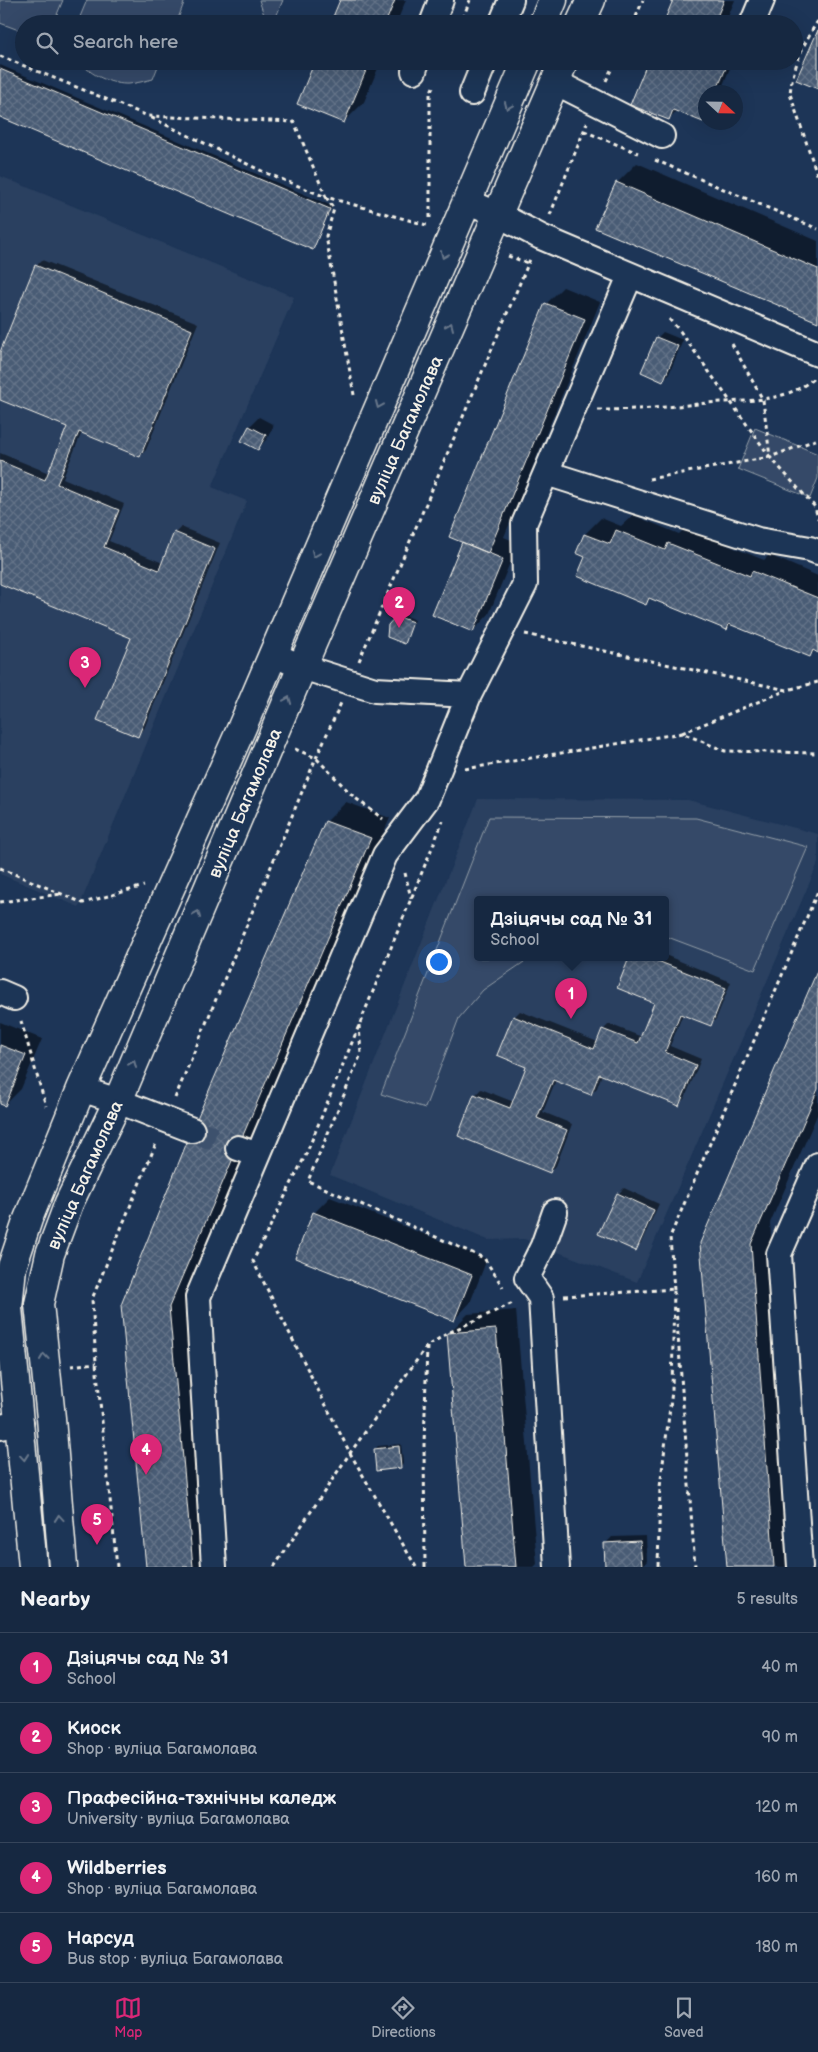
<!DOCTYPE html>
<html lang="en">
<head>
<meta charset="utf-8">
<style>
	body { margin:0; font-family:"Balsamiq Sans",sans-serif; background:#23344c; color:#f1f3f6 }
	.compass { position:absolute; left:698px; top:85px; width:45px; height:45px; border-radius:50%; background:#162841; box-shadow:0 5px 20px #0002; rotate:112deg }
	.you { position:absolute; left:438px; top:961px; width:18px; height:18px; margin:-12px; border:4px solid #fff; border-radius:50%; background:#1a73e8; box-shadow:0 0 0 8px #1a73e833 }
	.badge { display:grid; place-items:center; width:32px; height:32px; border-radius:50%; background:#db2777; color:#fff; font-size:16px; font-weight:700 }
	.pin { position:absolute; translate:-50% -41px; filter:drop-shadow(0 1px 2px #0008) }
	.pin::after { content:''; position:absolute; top:26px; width:18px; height:15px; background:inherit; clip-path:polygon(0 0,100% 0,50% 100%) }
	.popup { position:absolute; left:474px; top:896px; width:195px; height:65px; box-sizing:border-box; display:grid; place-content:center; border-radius:5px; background:#162841; filter:drop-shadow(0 1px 4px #0005); font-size:16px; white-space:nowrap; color:#9ea6b1 }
	.popup b { font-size:19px; color:#f1f3f6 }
	.popup::after { content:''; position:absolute; left:50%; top:100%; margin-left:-10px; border:10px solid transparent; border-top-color:#162841 }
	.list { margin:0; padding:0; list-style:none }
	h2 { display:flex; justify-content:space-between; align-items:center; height:65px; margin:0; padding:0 20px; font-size:21px }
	h2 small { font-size:16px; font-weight:400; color:#9ea6b1 }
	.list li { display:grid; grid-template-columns:32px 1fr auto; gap:15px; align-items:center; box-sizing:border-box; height:70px; padding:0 20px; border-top:1px solid #35445a }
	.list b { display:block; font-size:19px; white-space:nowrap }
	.list p { margin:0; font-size:16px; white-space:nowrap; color:#9ea6b1 }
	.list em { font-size:16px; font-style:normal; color:#9ea6b1 }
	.icon { flex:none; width:28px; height:28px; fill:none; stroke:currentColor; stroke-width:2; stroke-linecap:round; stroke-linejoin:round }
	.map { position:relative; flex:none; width:818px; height:1567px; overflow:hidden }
	.search { position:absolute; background:#162841; box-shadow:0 5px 20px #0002; left:15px; right:15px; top:15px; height:55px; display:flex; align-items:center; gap:12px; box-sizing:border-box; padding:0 18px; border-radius:28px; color:#9ea6b1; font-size:19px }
	.sheet { height:415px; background:#162841 }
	nav { display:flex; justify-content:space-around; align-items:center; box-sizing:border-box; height:70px; border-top:1px solid #35445a; background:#162841; font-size:14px; color:#9ea6b1 }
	nav a { display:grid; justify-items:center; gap:2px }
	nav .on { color:#db2777 }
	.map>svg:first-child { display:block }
	.built { fill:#2a4060; fill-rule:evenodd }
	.park { fill:#354a67; stroke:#949ea8 }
	.shadow { fill:#0007 }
	.building { fill:url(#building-cross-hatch); stroke:#f4f1e8 }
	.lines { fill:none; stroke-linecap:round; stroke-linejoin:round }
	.minor-tunnel { stroke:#3d516d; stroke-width:24; stroke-dasharray:24 12; stroke-linecap:butt }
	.minor-casing { stroke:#f4f1e8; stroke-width:28 }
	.major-casing { stroke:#f4f1e8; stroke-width:31 }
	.path { stroke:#f4f1e8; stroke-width:3; stroke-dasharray:4 4; stroke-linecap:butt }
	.minor { stroke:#1d3557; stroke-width:24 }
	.major { stroke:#1d3557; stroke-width:28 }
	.oneway { stroke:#68778a }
	.labels { text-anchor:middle; stroke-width:5; stroke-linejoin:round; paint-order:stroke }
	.street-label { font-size:18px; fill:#f4f1e8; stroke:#1d3557 }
</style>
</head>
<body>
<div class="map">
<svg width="818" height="1567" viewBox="0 0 818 1567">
	<defs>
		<pattern id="building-cross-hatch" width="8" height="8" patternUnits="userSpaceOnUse" patternTransform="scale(1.25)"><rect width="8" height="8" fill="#485b74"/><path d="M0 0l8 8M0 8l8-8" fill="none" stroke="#637388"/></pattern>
	</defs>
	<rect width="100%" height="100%" fill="#1d3557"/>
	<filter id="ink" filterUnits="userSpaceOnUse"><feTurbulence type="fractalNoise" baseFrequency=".02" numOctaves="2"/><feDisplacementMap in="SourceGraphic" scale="10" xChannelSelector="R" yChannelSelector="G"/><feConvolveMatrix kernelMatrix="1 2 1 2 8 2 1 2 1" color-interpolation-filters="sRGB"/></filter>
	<g filter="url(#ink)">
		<!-- built -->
		<path class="built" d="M0,176L294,297L212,487L247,501L79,907L0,874Z
			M478,799L688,800L818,834V863L637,1282L524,1239L488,1240L330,1175ZM477,900H665V958H477Z"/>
		<!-- park -->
		<path class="park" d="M0,0H63L53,24H24V32L0,23Z
			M87,0H185L176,24H77Z
			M259,0H283L273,24H267Z
			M80,61H160L153,79C145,81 137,83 129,84C113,85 89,75 80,61Z
			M755,428L818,454V478L810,498L738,469Z
			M489,817L696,818L808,847L755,970L665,936V900H477V958H526L524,962L483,990L459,1018L425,1108L381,1094Z"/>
		<!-- shadow -->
		<path class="shadow" d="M341,0H406L396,24H332Z
			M675,0H735L725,24H665Z
			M316,61H381L364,102L344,122Z
			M649,61H733L720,92H706V118L703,121L677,110L669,119Z
			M0,65L332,206L315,245L312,248L0,116Z
			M637,163L818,241V320L617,183Z
			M42,260L198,323L146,450L140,456L82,432L63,478L124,504L109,541L163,563L175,533L181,527L220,543L144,729L137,735L133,637L0,582V453L49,473L69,427L0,399V355L36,266Z
			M563,287L600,302L504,537L518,543L489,614L473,631L464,542L451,536L546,304Z
			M663,332L683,340L669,374L663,380L657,338Z
			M259,417L274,425L267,439L258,448L243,440L250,426Z
			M633,515L679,534L685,528L764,560L769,555L818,576V651L815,650L810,656L732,624L727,629L651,598L646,603L586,556L585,534L601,518L621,526Z
			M399,613L415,620L405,642L388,636L387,632L392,620Z
			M346,802L390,818L188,1286L214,1567H148L122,1305L326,822Z
			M665,955L731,982L716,1019L710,1025L683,1014L670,1046L701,1059L685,1098L679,1104L602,1074L597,1088L591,1094L556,1080L543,1112L572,1124L556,1166L550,1172L475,1095L481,1089L514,1102L528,1066L514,1017L520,1011L598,1042L603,1030L609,1024L642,1037L656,1002L618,987L630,958H665Z
			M818,972V1113L770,1223L796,1567H728L701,1243Z
			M0,1022L42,1039L21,1089L5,1105L0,1103Z
			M624,1188L659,1204L641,1243L635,1249L618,1194Z
			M330,1197L487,1259L470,1303L454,1320L314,1213Z
			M516,1310L537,1564L534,1567H467L448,1334L468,1314Z
			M401,1444L403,1464L401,1467L375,1449L378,1446Z
			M646,1536L647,1561L642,1567H607L606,1543L612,1537Z"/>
		<!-- building -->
		<path class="building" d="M340,0H395L385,24H330Z
			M673,0H724L714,24H663Z
			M818,30V89L796,80Z
			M315,61H370L344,123L297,104Z
			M648,61H722L728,63L716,92H706V117L703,122L673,110L669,120L630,105Z
			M0,69L330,209L313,250L0,117Z
			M616,182L818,269V322L595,228Z
			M35,265L192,330L140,457L79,432L57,484L119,510L104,547L159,570L174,532L215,549L138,737L97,720L131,638L0,584V461L45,480L67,427L0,400V352Z
			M545,303L585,319L488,553L449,537Z
			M656,337L678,346L663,382L641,372Z
			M249,426L266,435L258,450L241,441Z
			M616,530L665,550L668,543L750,576L752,571L818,598V653L813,650L810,657L729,624L727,630L649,598L646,605L577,576L585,557L576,553L584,534L610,544Z
			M462,542L503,559L473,632L432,615Z
			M396,616L413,622L405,644L387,637L388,625Z
			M325,821L371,838L169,1307L193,1567H146L121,1305L192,1130Z
			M629,958H650L726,988L711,1026L680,1014L665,1052L696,1065L679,1106L599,1074L591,1095L553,1080L537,1118L567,1130L550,1173L458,1136L474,1094L510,1108L526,1067L497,1055L513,1016L594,1049L602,1029L638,1043L654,1003L617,988Z
			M818,969V1089L751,1244L774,1567H727L700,1243Z
			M0,1045L26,1055L5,1106L0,1104Z
			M617,1193L654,1210L636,1251L598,1234Z
			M313,1212L472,1275L454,1321L295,1258Z
			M496,1329L516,1567H466L447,1333Z
			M399,1446L401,1468L376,1471L374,1449Z
			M640,1541L642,1567H605L604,1543Z"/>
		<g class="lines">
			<!-- minor-tunnel -->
			<path class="minor-tunnel" d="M192,1130L238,1148"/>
			<!-- minor casing -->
			<g class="minor-casing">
				<path id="minor" d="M432,24L441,0
					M501,24L511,0
					M752,24L762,0
					M414,71L417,61
					M555,82L662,136
					M472,93L485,61
					M467,201L499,215L541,237L818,354
					M546,473L758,540L810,549L818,552
					M272,654L302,667L375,690L469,695
					M0,992L14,998
					M81,1089L118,1101L192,1130
					M238,1148L258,1155
					M555,1212L543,1246L527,1278L541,1298L557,1567
					M0,1427L21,1423
					M214,1567L198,1297L385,855L427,799L469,695L525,584L524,524L630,276
					M800,1567L779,1254L818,1165"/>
			</g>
			<!-- major casing -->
			<g class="major-casing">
				<path id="major" d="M543,24L553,0
					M580,24L591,0
					M33,1567L8,1308L12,1267L28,1219L81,1089L242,727L527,61
					M63,1567L51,1418L39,1304L50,1254L69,1203L118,1101L302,667L564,61"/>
			</g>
			<!-- path -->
			<path class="path" d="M463,18L470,0
				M818,21C804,41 792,70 790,94L818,177
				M633,24L643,0
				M0,56L148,116
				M606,81L615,61
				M584,131L638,153
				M655,160L818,229
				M550,215L587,123
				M430,218V94L433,87
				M508,256L528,263
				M669,319L680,331L770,457
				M732,344L763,400L770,457L815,507L818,519
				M354,395L326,236L334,209L326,197L264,172L148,116L294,122L326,197L430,226
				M598,410C635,410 670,407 707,403C743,400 785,404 814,378
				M649,479L770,457L818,439
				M525,634L787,690L818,682
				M359,661L531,257
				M682,733L787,690
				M295,749L316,758L354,797L383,819
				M465,769L682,733L725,751L818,753
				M0,868L83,903L144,886
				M405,873L411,898
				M0,902L62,894
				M21,1021L46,1106
				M359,1025L361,1054L308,1181L484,1258L503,1287
				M175,1098L316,758L341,703
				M674,1290L670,1237L818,891
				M564,1296L674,1289L672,1391L660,1487L658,1567
				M676,1308L695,1567
				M71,1366L96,1363
				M117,1567L96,1363L92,1299L157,1141
				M274,1567L350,1453L427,1346
				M416,1567L350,1453L253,1261L307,1152L443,821
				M425,1567L424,1445L427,1346L448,1333L515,1302"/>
			<!-- minor -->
			<use href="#minor" class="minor"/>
			<!-- major -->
			<use href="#major" class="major"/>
		</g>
		<!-- one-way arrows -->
		<defs><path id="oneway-chevron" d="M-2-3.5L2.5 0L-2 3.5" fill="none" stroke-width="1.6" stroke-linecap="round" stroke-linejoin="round" transform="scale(1.25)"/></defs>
		<g class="oneway">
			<use href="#oneway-chevron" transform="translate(508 106) rotate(113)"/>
			<use href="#oneway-chevron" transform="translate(444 255) rotate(113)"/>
			<use href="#oneway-chevron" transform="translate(450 326) rotate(-66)"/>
			<use href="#oneway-chevron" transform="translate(379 405) rotate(113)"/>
			<use href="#oneway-chevron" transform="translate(315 554) rotate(113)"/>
			<use href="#oneway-chevron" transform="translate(288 700) rotate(-68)"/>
			<use href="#oneway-chevron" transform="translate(197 914) rotate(-67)"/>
			<use href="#oneway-chevron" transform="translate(133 1064) rotate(-67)"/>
			<use href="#oneway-chevron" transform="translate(44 1357) rotate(-96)"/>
			<use href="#oneway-chevron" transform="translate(24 1457) rotate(85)"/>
			<use href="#oneway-chevron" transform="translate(59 1518) rotate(-95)"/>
		</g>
	</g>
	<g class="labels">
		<!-- street labels -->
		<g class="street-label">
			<text transform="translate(405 430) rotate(-66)" y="6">вуліца Багамолава</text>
			<text transform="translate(245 803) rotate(-67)" y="6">вуліца Багамолава</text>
			<text transform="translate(85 1175) rotate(-66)" y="6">вуліца Багамолава</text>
		</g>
	</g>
</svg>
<svg class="compass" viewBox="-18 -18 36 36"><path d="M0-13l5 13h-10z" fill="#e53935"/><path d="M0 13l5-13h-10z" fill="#9ea6b1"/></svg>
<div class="you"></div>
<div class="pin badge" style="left:571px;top:1019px">1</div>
<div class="popup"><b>Дзіцячы сад № 31</b>School</div>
<div class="pin badge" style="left:399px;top:628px">2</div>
<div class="pin badge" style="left:85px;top:688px">3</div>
<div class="pin badge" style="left:146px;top:1475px">4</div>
<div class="pin badge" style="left:97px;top:1545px">5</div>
<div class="search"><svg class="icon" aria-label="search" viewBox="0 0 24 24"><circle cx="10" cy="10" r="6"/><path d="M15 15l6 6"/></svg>Search here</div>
</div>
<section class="sheet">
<h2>Nearby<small>5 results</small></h2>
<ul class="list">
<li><span class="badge">1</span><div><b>Дзіцячы сад № 31</b><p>School</p></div><em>40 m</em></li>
<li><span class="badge">2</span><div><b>Киоск</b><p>Shop · вуліца Багамолава</p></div><em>90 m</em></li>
<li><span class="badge">3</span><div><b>Прафесійна-тэхнічны каледж</b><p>University · вуліца Багамолава</p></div><em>120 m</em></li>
<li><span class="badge">4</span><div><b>Wildberries</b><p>Shop · вуліца Багамолава</p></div><em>160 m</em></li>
<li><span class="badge">5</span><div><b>Нарсуд</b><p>Bus stop · вуліца Багамолава</p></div><em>180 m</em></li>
</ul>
</section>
<nav>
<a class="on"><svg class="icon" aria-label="map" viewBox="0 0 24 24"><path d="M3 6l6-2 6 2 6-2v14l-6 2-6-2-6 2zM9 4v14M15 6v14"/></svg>Map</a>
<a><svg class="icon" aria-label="directions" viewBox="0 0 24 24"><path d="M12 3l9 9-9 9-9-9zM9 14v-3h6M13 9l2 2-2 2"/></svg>Directions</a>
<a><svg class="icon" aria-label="saved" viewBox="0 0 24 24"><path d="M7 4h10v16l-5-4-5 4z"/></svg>Saved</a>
</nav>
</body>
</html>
